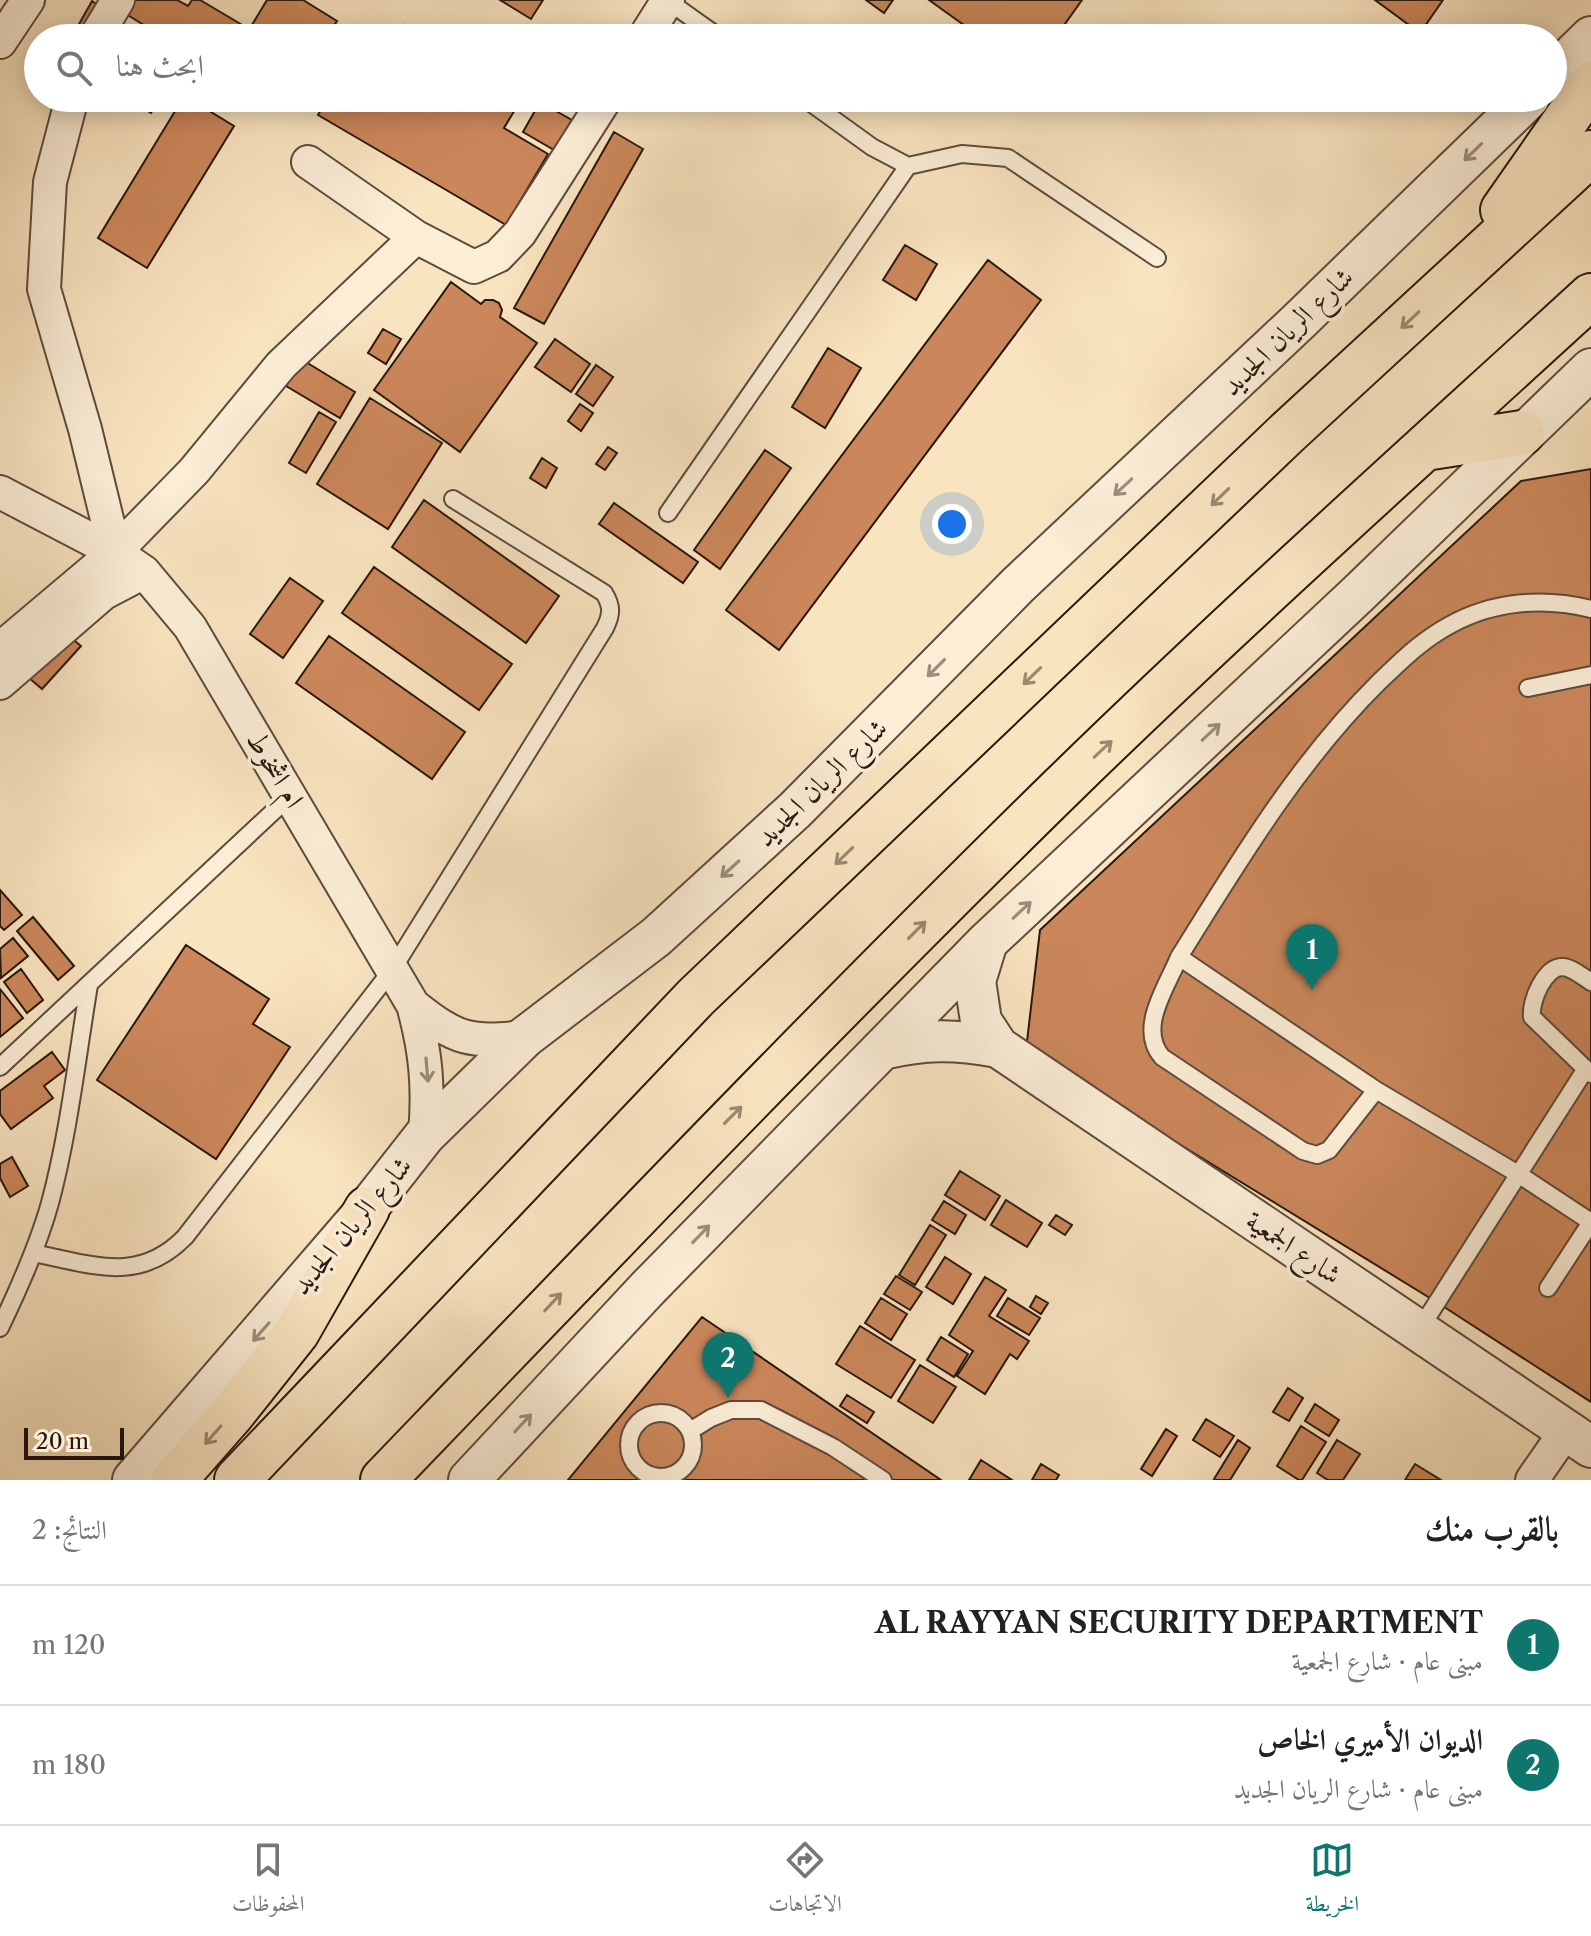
<!DOCTYPE html>
<html lang="ar">
<head>
<meta charset="utf-8">
<style>
	body { margin:0; font-family:"Libre Caslon Text",Amiri,serif; background:#f2f2f2; color:#222; direction:rtl }
	.scale { position:absolute; left:24px; bottom:20px; width:100px; box-sizing:border-box; padding-left:8px; border:4px solid #291810; border-top:0; font-size:22px; line-height:28px; white-space:nowrap; color:#291810; -webkit-text-stroke:6px #fbedd6; paint-order:stroke }
	.you { position:absolute; left:952px; top:524px; width:28px; height:28px; margin:-20px; border:6px solid #fff; border-radius:50%; background:#1a73e8; box-shadow:0 0 0 12px #1a73e833 }
	.badge { display:grid; place-items:center; width:52px; height:52px; border-radius:50%; background:#0f766e; color:#fff; font-size:26px; font-weight:700 }
	.pin { position:absolute; translate:-50% -66px; filter:drop-shadow(0 2px 4px #0008) }
	.pin::after { content:''; position:absolute; top:42px; width:28px; height:24px; background:inherit; clip-path:polygon(0 0,100% 0,50% 100%) }
	.list { margin:0; padding:0; list-style:none }
	h2 { display:flex; justify-content:space-between; align-items:center; height:104px; margin:0; padding:0 32px; font-size:34px }
	h2 small { font-size:26px; font-weight:400; color:#767676 }
	.list li { display:grid; grid-template-columns:52px 1fr auto; gap:24px; align-items:center; box-sizing:border-box; height:120px; padding:0 32px; border-top:2px solid #e0e0e0 }
	.list b { display:block; font-size:30px; white-space:nowrap }
	.list p { margin:0; font-size:26px; white-space:nowrap; color:#767676 }
	.list em { font-size:26px; font-style:normal; color:#767676 }
	.icon { flex:none; width:44px; height:44px; fill:none; stroke:currentColor; stroke-width:2; stroke-linecap:round; stroke-linejoin:round }
	.map { position:relative; flex:none; width:1591px; height:1480px; overflow:hidden; direction:ltr }
	.search { position:absolute; background:#fff; box-shadow:0 4px 20px #0003; left:24px; right:24px; top:24px; height:88px; display:flex; align-items:center; gap:20px; box-sizing:border-box; padding:0 28px; border-radius:44px; color:#767676; font-size:30px }
	.sheet { height:344px; background:#fff }
	nav { display:flex; justify-content:space-around; align-items:center; box-sizing:border-box; height:112px; border-top:2px solid #e0e0e0; background:#fff; font-size:22px; color:#767676 }
	nav a { display:grid; justify-items:center; gap:4px }
	nav .on { color:#0f766e }
	.map>svg:first-child { display:block }
	.building { fill:#cb875b; stroke:#291810; stroke-width:2 }
	.lines { fill:none; stroke-linecap:round; stroke-linejoin:round }
	.service-casing { stroke:#5d4b3c; stroke-width:20 }
	.minor-casing { stroke:#5d4b3c; stroke-width:36 }
	.tertiary-casing { stroke:#5d4b3c; stroke-width:44 }
	.trunk-casing { stroke:#291810; stroke-width:48 }
	.service { stroke:#fbedd6; stroke-width:16 }
	.minor { stroke:#fbedd6; stroke-width:32 }
	.tertiary { stroke:#fbedd6; stroke-width:40 }
	.trunk { stroke:#f9e4c0; stroke-width:44 }
	.oneway { stroke:#9c8d7d }
	.oneway2 { stroke:#9b8871 }
	.labels { text-anchor:middle; stroke-width:7; stroke-linejoin:round; paint-order:stroke }
	.street-label { font-size:28px; fill:#291810; stroke:#fbedd6 }
</style>
</head>
<body>
<div class="map">
<svg width="1591" height="1480" viewBox="0 0 1591 1480">
	<rect width="100%" height="100%" fill="#f9e4c0"/>
	<filter id="stains"><feTurbulence type="fractalNoise" baseFrequency=".0025" numOctaves="4"/><feColorMatrix values="0 0 0 0 .2 0 0 0 0 .09 0 0 0 0 .02 0 0 0 .5 -.17"/></filter>
	<radialGradient id="worn" r=".72"><stop offset=".6" stop-color="#630" stop-opacity="0"/><stop offset="1" stop-color="#630" stop-opacity=".3"/></radialGradient>
	<!-- building -->
	<path class="building" d="M128,0H177L188,6L192,0H200L244,26L237,38H165L121,11Z
		M267,0H303L337,21L326,38H244Z
		M500,0H543L531,19Z
		M866,0H893L884,13Z
		M929,0H1082L1055,38H982Z
		M1375,0H1443L1420,33Z
		M92,1L121,19L98,38L78,26Z
		M405,25L426,38H397Z
		M125,98H160L151,113Z
		M183,98H188L234,126L147,268L98,238Z
		M328,98H522L504,128L548,154L506,225L318,115Z
		M540,102L572,120L554,150L523,132Z
		M614,132L643,149L544,324L514,308Z
		M905,245L937,264L916,300L883,280Z
		M988,260L1041,300L779,650L726,610Z
		M451,282L481,304L485,300H493L499,303L502,310L500,317L537,343L460,452L374,390Z
		M383,329L401,339L386,364L368,353Z
		M555,339L590,364L571,392L535,367Z
		M828,348L861,368L825,428L792,407Z
		M301,359L355,392L340,418L286,386Z
		M596,365L613,377L593,406L576,394Z
		M370,398L442,443L388,529L317,484Z
		M580,404L593,413L581,431L568,421Z
		M319,412L336,422L306,473L289,463Z
		M608,447L617,453L605,470L596,464Z
		M765,450L791,468L720,569L694,550Z
		M542,458L557,468L546,488L530,478Z
		M1591,469V1402L1438,1303L1026,1050L1040,930L1521,481Z
		M424,500L559,596L526,643L392,547Z
		M614,503L698,562L683,583L599,524Z
		M374,567L512,664L479,710L342,613Z
		M290,578L323,601L283,658L250,634Z
		M68,635L81,646L42,689L29,678Z
		M329,636L465,732L432,779L296,683Z
		M0,890L22,915L4,930L0,926Z
		M33,917L74,966L58,980L17,931Z
		M13,938L28,956L1,978L0,949Z
		M186,945L269,999L253,1024L290,1047L216,1159L97,1080Z
		M21,969L43,1000L27,1013L4,982Z
		M0,989L23,1018L0,1037Z
		M52,1052L65,1070L44,1086L53,1098L11,1129L0,1114V1091Z
		M12,1157L28,1186L10,1197L0,1178V1164Z
		M960,1171L1000,1196L985,1220L945,1195Z
		M1006,1200L1042,1223L1027,1247L991,1225Z
		M944,1201L966,1215L955,1234L932,1220Z
		M1056,1215L1072,1225L1065,1235L1049,1225Z
		M930,1225L946,1235L915,1285L899,1275Z
		M945,1257L971,1274L953,1304L926,1287Z
		M896,1276L922,1292L910,1310L884,1294Z
		M985,1277L1006,1290L989,1316L1029,1341L1017,1359L1010,1354L985,1394L957,1376L973,1351L949,1335Z
		M1036,1296L1048,1303L1041,1314L1030,1307Z
		M881,1298L907,1314L891,1340L865,1323Z
		M1008,1298L1040,1318L1029,1335L997,1316Z
		M702,1317L941,1480H568Z
		M860,1326L915,1360L891,1398L836,1364Z
		M941,1337L968,1354L954,1377L927,1360Z
		M920,1365L956,1387L933,1423L898,1401Z
		M1288,1388L1303,1398L1289,1421L1273,1412Z
		M847,1395L874,1412L867,1423L840,1406Z
		M1315,1404L1339,1420L1329,1436L1305,1421Z
		M1206,1419L1234,1436L1220,1457L1193,1440Z
		M1301,1426L1326,1442L1302,1480H1299L1277,1466Z
		M1166,1429L1177,1436L1152,1476L1141,1469Z
		M1238,1440L1250,1448L1230,1480H1216L1214,1479Z
		M1337,1440L1360,1454L1343,1480H1328L1317,1473Z
		M981,1460L1012,1480H969Z
		M1041,1464L1059,1475L1056,1480H1032Z
		M1415,1464L1441,1480H1405Z"/>
	<g class="lines">
		<!-- service casing -->
		<g class="service-casing">
			<path id="service" d="M668,1L720,38
				M804,98L872,147L908,166L962,154L1008,158L1157,258
				M668,513L908,166
				M1591,609C1544,597 1493,601 1450,625C1422,640 1402,660 1379,682C1298,762 1239,861 1179,957L1376,1090L1518,1174L1591,1222
				M1528,688L1591,675
				M1179,957C1167,987 1137,1028 1162,1057L1303,1151L1317,1155L1329,1150L1376,1090
				M1591,982C1583,977 1573,968 1563,967C1545,966 1530,1001 1532,1017L1591,1074
				M0,1067L291,795
				M33,1253C91,1264 138,1285 185,1237L392,970L605,628C612,614 612,606 604,593L453,499
				M1548,1288L1591,1222
				M0,1328C19,1288 38,1246 50,1203C69,1132 77,1057 89,985
				M1418,1332L1585,1070
				M629 1445a32 32 0 1 1 64 0a32 32 0 1 1-64 0Z
				M690,1431L711,1418L731,1410H761L833,1447L883,1480"/>
		</g>
		<!-- minor casing -->
		<g class="minor-casing">
			<path id="minor" d="M95,38L118,0
				M644,38L668,0
				M0,42L28,0
				M72,98L50,182L44,289L85,429L115,552
				M308,162L416,237L474,267L498,256L520,233L606,98
				M0,492L115,552L144,572L190,627L413,1005C426,1052 429,1087 425,1135
				M0,649L115,552L194,471L281,365L416,237
				M0,683L104,593L144,572
				M413,1005C457,1040 469,1043 525,1037
				M1532,1480L1566,1431"/>
		</g>
		<!-- tertiary casing -->
		<g class="tertiary-casing">
			<path id="tertiary" d="M1553,74L1591,37
				M987,942L975,981L981,1021L998,1047L1591,1447
				M882,1049C926,1039 953,1039 998,1047
				M133,1480L367,1209L425,1135L525,1037L656,937L795,810L1018,585L1297,323L1529,98
				M469,1480L648,1288L987,942L1358,594L1591,369"/>
		</g>
		<!-- trunk casing -->
		<g class="trunk-casing">
			<path id="trunk" d="M1503,210L1591,84
				M1425,448L1522,433
				M174,1480L231,1415L297,1332L367,1209
				M237,1480L696,997L1286,434L1591,153
				M383,1480C607,1247 830,1014 1061,788C1233,620 1413,459 1591,296"/>
		</g>
		<!-- service -->
		<use href="#service" class="service"/>
		<!-- minor -->
		<use href="#minor" class="minor"/>
		<!-- tertiary -->
		<use href="#tertiary" class="tertiary"/>
		<!-- trunk -->
		<use href="#trunk" class="trunk"/>
	</g>
	<!-- one-way arrows -->
	<defs><path id="oneway-shaft" d="M-6 0H5M1.5-3L5.5 0L1.5 3" fill="none" stroke-width="1.6" stroke-linecap="round" stroke-linejoin="round" transform="scale(2)"/></defs>
	<g class="oneway">
		<use href="#oneway-shaft" transform="translate(1473 152) rotate(136)"/>
		<use href="#oneway-shaft" transform="translate(1123 487) rotate(137)"/>
		<use href="#oneway-shaft" transform="translate(936 668) rotate(135)"/>
		<use href="#oneway-shaft" transform="translate(1211 732) rotate(-43)"/>
		<use href="#oneway-shaft" transform="translate(730 869) rotate(138)"/>
		<use href="#oneway-shaft" transform="translate(1022 910) rotate(-43)"/>
		<use href="#oneway-shaft" transform="translate(427 1070) rotate(85)"/>
		<use href="#oneway-shaft" transform="translate(701 1234) rotate(-46)"/>
		<use href="#oneway-shaft" transform="translate(261 1332) rotate(131)"/>
		<use href="#oneway-shaft" transform="translate(523 1423) rotate(-47)"/>
	</g>
	<g class="oneway2">
		<use href="#oneway-shaft" transform="translate(1410 320) rotate(137)"/>
		<use href="#oneway-shaft" transform="translate(1220 497) rotate(136)"/>
		<use href="#oneway-shaft" transform="translate(1032 676) rotate(136)"/>
		<use href="#oneway-shaft" transform="translate(1103 749) rotate(-43)"/>
		<use href="#oneway-shaft" transform="translate(844 856) rotate(136)"/>
		<use href="#oneway-shaft" transform="translate(917 930) rotate(-45)"/>
		<use href="#oneway-shaft" transform="translate(733 1115) rotate(-45)"/>
		<use href="#oneway-shaft" transform="translate(553 1302) rotate(-47)"/>
		<use href="#oneway-shaft" transform="translate(213 1435) rotate(131)"/>
	</g>
	<g class="labels">
		<!-- street labels -->
		<g class="street-label">
			<text transform="translate(1287 331) rotate(-44)" y="10">شارع الريان الجديد</text>
			<text transform="translate(276 769) rotate(59)" y="10">ام اشخوط</text>
			<text transform="translate(821 782) rotate(-44)" y="10">شارع الريان الجديد</text>
			<text transform="translate(351 1225) rotate(-50)" y="10">شارع الريان الجديد</text>
			<text transform="translate(1294 1247) rotate(34)" y="10">شارع الجمعية</text>
		</g>
	</g>
	<rect width="100%" height="100%" filter="url(#stains)"/>
	<rect width="100%" height="100%" fill="url(#worn)"/>
</svg>
<div class="scale">20 m</div>
<div class="you"></div>
<div class="pin badge" style="left:1312px;top:990px">1</div>
<div class="pin badge" style="left:728px;top:1398px">2</div>
<div class="search"><svg class="icon" aria-label="search" viewBox="0 0 24 24"><circle cx="10" cy="10" r="6"/><path d="M15 15l6 6"/></svg>ابحث هنا</div>
</div>
<section class="sheet">
<h2>بالقرب منك<small>النتائج: 2</small></h2>
<ul class="list">
<li><span class="badge">1</span><div><b>AL RAYYAN SECURITY DEPARTMENT</b><p>مبنى عام · شارع الجمعية</p></div><em>120 m</em></li>
<li><span class="badge">2</span><div><b>الديوان الأميري الخاص</b><p>مبنى عام · شارع الريان الجديد</p></div><em>180 m</em></li>
</ul>
</section>
<nav>
<a class="on"><svg class="icon" aria-label="map" viewBox="0 0 24 24"><path d="M3 6l6-2 6 2 6-2v14l-6 2-6-2-6 2zM9 4v14M15 6v14"/></svg>الخريطة</a>
<a><svg class="icon" aria-label="directions" viewBox="0 0 24 24"><path d="M12 3l9 9-9 9-9-9zM9 14v-3h6M13 9l2 2-2 2"/></svg>الاتجاهات</a>
<a><svg class="icon" aria-label="saved" viewBox="0 0 24 24"><path d="M7 4h10v16l-5-4-5 4z"/></svg>المحفوظات</a>
</nav>
</body>
</html>
